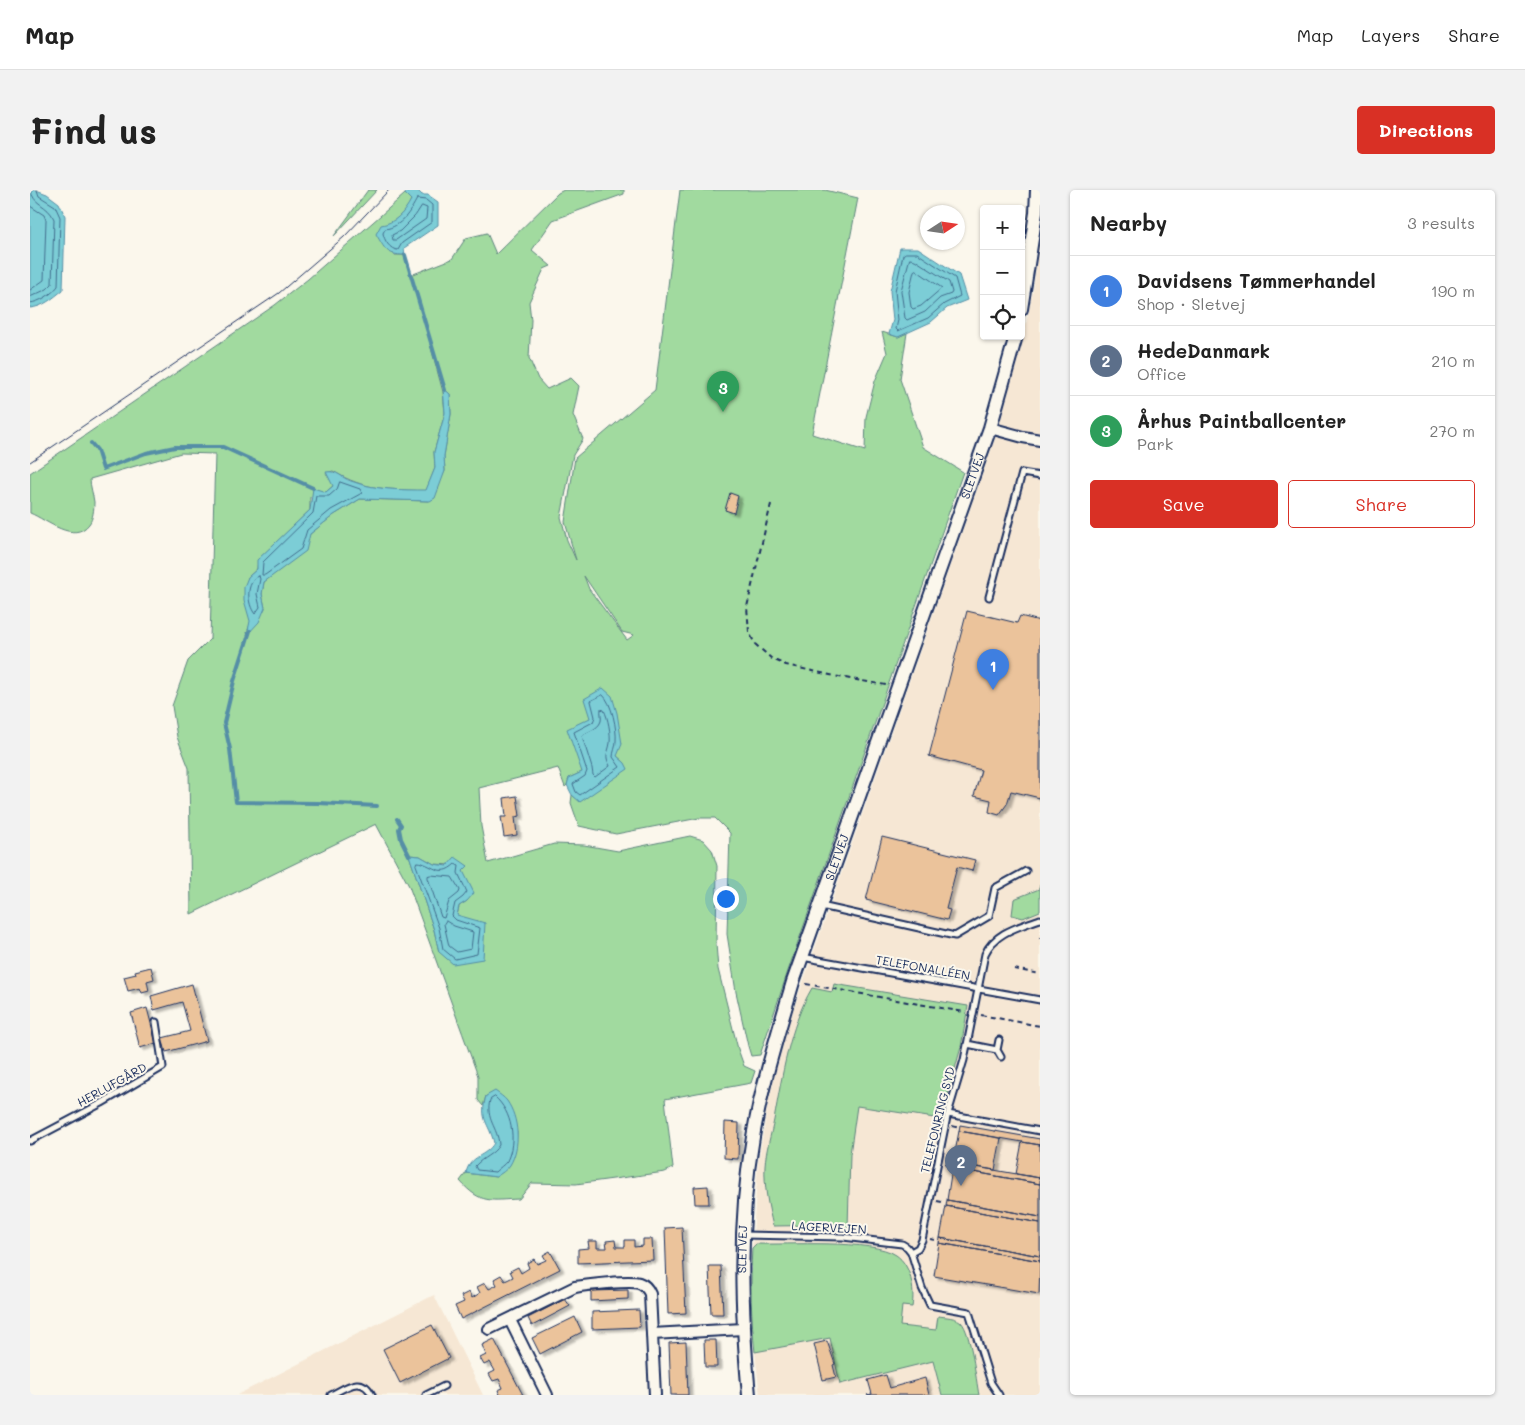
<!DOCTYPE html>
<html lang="en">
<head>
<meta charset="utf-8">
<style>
	body { margin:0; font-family:Mali,sans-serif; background:#f2f2f2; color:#222 }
	.controls { position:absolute; right:15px; top:15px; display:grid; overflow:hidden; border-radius:5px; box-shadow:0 1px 4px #0004 }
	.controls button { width:45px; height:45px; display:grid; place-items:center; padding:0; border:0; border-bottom:1px solid #e0e0e0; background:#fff; color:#222; font:25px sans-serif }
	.compass { position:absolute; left:890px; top:15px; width:45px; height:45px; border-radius:50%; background:#fff; box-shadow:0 1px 4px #0004; rotate:78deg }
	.you { position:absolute; left:695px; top:708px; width:18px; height:18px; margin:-12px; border:4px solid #fff; border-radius:50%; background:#1a73e8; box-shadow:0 0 0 8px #1a73e833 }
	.badge { display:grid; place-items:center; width:32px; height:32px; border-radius:50%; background:#d93025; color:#fff; font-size:16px; font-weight:700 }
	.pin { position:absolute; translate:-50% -41px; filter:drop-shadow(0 1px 2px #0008) }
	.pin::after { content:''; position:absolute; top:26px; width:18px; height:15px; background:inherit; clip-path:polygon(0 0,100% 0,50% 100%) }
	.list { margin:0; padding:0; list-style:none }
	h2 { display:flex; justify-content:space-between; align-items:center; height:65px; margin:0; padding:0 20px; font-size:21px }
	h2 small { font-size:16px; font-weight:400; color:#767676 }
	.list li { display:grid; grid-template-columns:32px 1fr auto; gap:15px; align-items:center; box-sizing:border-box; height:70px; padding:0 20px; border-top:1px solid #e0e0e0 }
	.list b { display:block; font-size:19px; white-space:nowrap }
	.list p { margin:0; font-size:16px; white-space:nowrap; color:#767676 }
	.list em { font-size:16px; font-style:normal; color:#767676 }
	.actions { display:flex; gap:10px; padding:15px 20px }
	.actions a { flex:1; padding:11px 0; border:1px solid #d93025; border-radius:5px; text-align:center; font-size:18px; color:#d93025 }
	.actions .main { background:#d93025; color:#fff }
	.icon { flex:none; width:28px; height:28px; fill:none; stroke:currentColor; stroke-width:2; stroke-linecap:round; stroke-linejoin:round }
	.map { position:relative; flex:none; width:1010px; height:1205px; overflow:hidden; border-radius:5px }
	header { display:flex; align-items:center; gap:30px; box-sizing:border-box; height:70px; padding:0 25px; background:#fff; border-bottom:1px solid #e0e0e0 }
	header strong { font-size:24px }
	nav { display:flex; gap:28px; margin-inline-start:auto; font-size:18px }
	.intro { display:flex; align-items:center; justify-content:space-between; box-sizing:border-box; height:120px; padding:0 30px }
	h1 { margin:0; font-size:35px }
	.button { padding:12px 22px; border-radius:5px; background:#d93025; color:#fff; font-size:18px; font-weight:700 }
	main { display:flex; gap:30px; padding:0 30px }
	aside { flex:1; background:#fff; border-radius:5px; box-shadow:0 1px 4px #0004 }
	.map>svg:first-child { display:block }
	.built { fill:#f6e7d4 }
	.green { fill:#a1da9f; stroke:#5e847e; fill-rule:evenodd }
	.water { fill:#7ccdd6; stroke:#558ea6 }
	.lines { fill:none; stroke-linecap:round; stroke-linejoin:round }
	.shore { stroke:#426e8e; stroke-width:1 }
	.stream { stroke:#558ea6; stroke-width:4 }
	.building { fill:#ebc39b; stroke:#1b2f5e; filter:url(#shadow) }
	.service-casing { stroke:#1b2f5e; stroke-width:9 }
	.minor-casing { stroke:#1b2f5e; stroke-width:14 }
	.tertiary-casing { stroke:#1b2f5e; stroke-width:16 }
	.path { stroke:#1b2f5e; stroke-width:2; stroke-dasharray:5 4; stroke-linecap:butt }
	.service { stroke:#fbf7ec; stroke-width:5 }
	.minor { stroke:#fbf7ec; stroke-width:10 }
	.tertiary { stroke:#fbf7ec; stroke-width:12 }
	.tram { stroke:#1b2f5e; stroke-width:1 }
	.labels { text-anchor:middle; stroke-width:4; stroke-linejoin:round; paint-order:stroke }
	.street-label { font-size:12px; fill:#1b2f5e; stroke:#fbf7ec }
</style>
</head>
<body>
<header>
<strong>Map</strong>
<nav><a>Map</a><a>Layers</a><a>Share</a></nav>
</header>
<div class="intro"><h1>Find us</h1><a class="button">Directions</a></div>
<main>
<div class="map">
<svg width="1010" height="1205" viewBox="0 0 1010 1205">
	<defs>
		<filter id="shadow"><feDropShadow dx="4" dy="2.5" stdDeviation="1" flood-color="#0004"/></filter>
	</defs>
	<rect width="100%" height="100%" fill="#fbf7ec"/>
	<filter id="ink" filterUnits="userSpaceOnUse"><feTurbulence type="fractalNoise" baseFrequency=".02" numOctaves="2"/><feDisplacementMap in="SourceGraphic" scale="10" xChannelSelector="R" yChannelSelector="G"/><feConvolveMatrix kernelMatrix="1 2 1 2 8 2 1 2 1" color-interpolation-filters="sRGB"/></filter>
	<g filter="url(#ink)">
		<!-- built -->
		<path class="built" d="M1010,47V1205H730L722,1138L721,1074L728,973L738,914L746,881L760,829L967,243L992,154L1003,100Z
			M404,1105L453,1205H207Z"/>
		<!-- green -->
		<path class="green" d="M338,0H347L304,46Z
			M534,0H594V4L523,30L502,60L521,76L514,79L499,112L501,130L499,168L508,189L517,199L541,188L549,196L543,225L553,249L543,265L531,327L537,350L546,370L535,332L545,268L625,200L650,0H795L828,8L782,244L835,261L836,227L845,191L857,163L852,142L868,147L877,143L870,189L893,257L933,282L758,781L730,865L721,866L718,856L706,802L697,744L700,643L685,628H669L586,644L549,636L541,613L542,605L550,611L595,573L587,566L560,528L552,582L539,588L537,595L535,597L528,578L449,598L451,636L458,673L524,654L554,655L588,661L660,646L673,650L682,660L687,676L686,754L688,779L708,859L714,876L725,881L721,893L635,909L643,978L635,982L546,994L502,993L489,1009C461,1010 451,1015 430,991L436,983L466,987C485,971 485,966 487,942L456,906L453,916L448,910V886L379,696L346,634L161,724L159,578L147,547L142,516L158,471L180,449L185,264L151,263L60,289C60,296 63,304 64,312C64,319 63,329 59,334C44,354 17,330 0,323V283L245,115L278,89L375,4L381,10L377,19L362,33L364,65H375L381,85L422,69L436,48L457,43L466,64L528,3ZM400,154L415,200L420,204L421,224L414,266L415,281L399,311L330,309L304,325L280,344L254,376L234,392L232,404L235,418L217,443L221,431L218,387L227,379L228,370L280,320V307L296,302L304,295L296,283L303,281C335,301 360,299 396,301L405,278L404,262L415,223L413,202ZM554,386L592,442L604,445L597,450L559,399ZM379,665L390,666L404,674L438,676L433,681L437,711L429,716L427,726L409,762L404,740Z
			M1010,695V721L993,728L982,725L984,709L1009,699Z
			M804,794L938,816L931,857L911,929L827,916L820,964L818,1038L814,1035L743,1036C738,1016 734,996 735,975C736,960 741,945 744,930C752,887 759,837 782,798L802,802Z
			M726,1054C756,1055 843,1049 866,1065C881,1075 885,1100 882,1117L872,1116L870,1136L906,1140L908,1126C915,1127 926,1127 931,1132C941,1142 946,1190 949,1205H912L903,1171L810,1194L800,1148L725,1162C721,1128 720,1093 722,1058Z"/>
		<!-- water -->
		<path class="water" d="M0,0H6L17,4L29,13L35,26L33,100C23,108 13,117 0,118Z
			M378,0H387L392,5H398L408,12V35L374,58L375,65C356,65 355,59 346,44L351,35C365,33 374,23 381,10L375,4Z
			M870,58H888L929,85L937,110L917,118L901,132L868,147L859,144L863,130L860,101Z
			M413,198L420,204L421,224L414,266L415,281L405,308L400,311L330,309L304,325L280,344L276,361L234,392L232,404L235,418L229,432L217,445L220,431L214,410V397L218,387L227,379V370L280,320L283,298L296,302L303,296L296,282C308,280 311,288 321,291C345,300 371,300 396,300L405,278L404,262L415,223Z
			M573,498L582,506L587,523L592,554L587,566L595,573L598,579L550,612L542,605L537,595L539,588L552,582L537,539L560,528L554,509Z
			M379,665L390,666L404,674L417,676L425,667L438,676L433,681L444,703L437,711L429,716L427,725L455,733L453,769L423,774L409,762L404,740Z
			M465,901C469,904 474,907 477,911C489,928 491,957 480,975C477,980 470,984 466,987L436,983C440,965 456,967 464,953C459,932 449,931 456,906Z"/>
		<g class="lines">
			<!-- shore -->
			<path class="shore" d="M387,9L396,10L402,15V32L372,53L368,60C360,60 354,50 353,43L355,39C371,37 380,22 387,9Z
				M0,16L14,25L16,30L14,90L0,100
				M392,16L397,18L396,29L366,50H363L362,45L370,41L385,26Z
				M876,63H887L925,88L930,106L914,114L898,128L868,141L866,139L868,130L865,101L873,65Z
				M880,69L885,70L919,92L922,102L921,104L910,108L895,122L877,130L875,128L871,101Z
				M886,80L912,98L891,116L883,119L881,117L879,102L884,81Z
				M0,107L17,99L22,94L24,29C18,14 2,15 1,0
				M0,113C10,112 22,104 28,96L30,27L25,16L9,6L7,0
				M310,292L330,299L332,303L301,320L277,340L271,359L235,385H232L233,372L283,323L286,306H299L307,299Z
				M229,386L230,389L227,404L230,417L225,424C217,414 215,392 229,386Z
				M573,505C582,513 587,539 586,551C586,557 583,562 583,567L590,577L550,605L546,602L543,594L555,586L557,581L544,542L563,532L565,527L561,511Z
				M571,519L574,520C578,528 581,543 580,553C578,565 574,564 580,576L565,587L563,585L562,578L552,546C557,541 568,540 571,531C572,527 570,523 571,519Z
				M387,672C402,673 409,689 425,674L429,676L428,683L437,702L433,707L425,713L422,726L426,730L450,738L447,764L425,769L413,759L409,738L386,675Z
				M401,685L422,687L430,700L429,703L419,711L414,728L411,727L398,688V686Z
				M416,731L424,736L443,742L441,759L427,762L419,756L414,734Z
				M465,907C482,922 487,950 477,971C474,975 469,978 465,982L447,980L445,976C453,967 463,965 469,955C468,937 455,930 460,910Z"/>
			<!-- stream -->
			<path class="stream" d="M375,65L415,200
				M61,253L67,260L73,279L116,263L145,257H193L283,298
				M220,441L204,491L194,533L200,559L206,612L288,613L347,616
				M367,629L371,635L369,639L371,649L379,665"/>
		</g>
		<!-- building -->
		<path class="building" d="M700,303L708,306L704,323L695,320Z
			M937,421L987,433L990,426L1010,431V608L981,601L977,614L969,625L959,622L961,610L944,606L951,580L899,566Z
			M487,606L490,626L485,627L487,645L474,647L471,627H476L474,608Z
			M852,647L945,670L942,681L927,677L916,719L920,720L917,730L836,710Z
			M121,777L124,789L117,791L119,801L112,803L110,798L98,801L94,787L106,784L105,781Z
			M162,794L177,851L136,862L132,848L160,841L152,812L124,820L121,806Z
			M117,818L126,853L110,858L101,823Z
			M695,932L709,933L708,969L694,968Z
			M930,935L1010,949V955L929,941Z
			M929,941L971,948L965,980L923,973Z
			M992,952L1010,955V988L986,984Z
			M923,973L1010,988V994L922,978Z
			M922,978L1010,994V1027L917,1010Z
			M678,996L679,1014H665L664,997Z
			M917,1010L1010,1027V1033L916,1016Z
			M916,1016L1010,1033V1066L910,1048Z
			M652,1037L656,1123L638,1124L635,1038Z
			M910,1048L1010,1066V1071L909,1053Z
			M613,1049H622L623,1070L548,1073V1059L559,1058L558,1051H567V1058H577L576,1051L585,1050L586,1057H595V1050H604V1057L613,1056Z
			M909,1053L1010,1071L1009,1104L904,1086Z
			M520,1061L530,1079L431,1129L425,1116L434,1112L431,1106L439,1102L442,1108L450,1103L447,1097L455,1093L459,1099L467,1095L464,1089L471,1085L475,1091L483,1087L480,1081L488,1077L491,1083L499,1078L497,1073L504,1069L507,1074L516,1070L513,1065Z
			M679,1076H691L693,1124H681Z
			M598,1100V1109L561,1111V1101Z
			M535,1109L540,1116L502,1136L498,1128Z
			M609,1120L610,1137L562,1139V1122Z
			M545,1127L552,1142L510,1164L502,1148Z
			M402,1135L419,1168L370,1193L353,1159Z
			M464,1149L493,1205H470L468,1200L473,1198L469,1189L463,1191L459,1184L465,1181L460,1172L454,1175L450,1168L456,1165L452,1155Z
			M674,1150H686L687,1177H675Z
			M797,1151L805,1174L803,1175L806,1187L793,1190L784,1154Z
			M656,1152L658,1205H641L639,1153Z
			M856,1185L860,1198L895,1188L899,1205H837L842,1204L838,1190Z"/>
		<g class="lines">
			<!-- service casing -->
			<g class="service-casing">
				<path id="service" d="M959,407L992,283L1010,286
					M791,716L925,746L959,726L965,698L996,681
					M772,767L1010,810
					M937,854L967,860L969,850
					M967,860L971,867
					M918,924L1010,941
					M0,951L72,913L133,877L126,832
					M713,1045L813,1047L872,1054L877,1057L881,1062L892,1098L900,1115L939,1122L961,1193L969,1205
					M881,1062L888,1058L892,1050L917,927L934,870L955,764C965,742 989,737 1010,729
					M301,1205C317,1197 332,1185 342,1205
					M396,1205L414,1196"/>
			</g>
			<!-- minor casing -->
			<g class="minor-casing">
				<path id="minor" d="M960,238L993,247L1010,250
					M480,1130L517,1205
					M459,1139L545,1097C556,1095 600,1090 609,1093C615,1095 618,1099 620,1104L625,1205
					M622,1144L713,1139"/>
			</g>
			<!-- tertiary casing -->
			<g class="tertiary-casing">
				<g id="tertiary">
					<path d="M991,119L1006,23L1007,0"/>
					<path id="s1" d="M719,1205C711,1119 708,1033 723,947C732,894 748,843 763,792L960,238L986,146"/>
				</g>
			</g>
			<!-- path -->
			<path class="path" d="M741,314L717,417L719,442L725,454L742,469L756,475L809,487L856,495
				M1009,748H1010
				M984,779L1010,784
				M776,794L934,822
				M951,825L1010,836
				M922,936L930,938
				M915,974L923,975
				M907,1011L916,1013
				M900,1049L910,1051"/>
			<!-- service -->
			<use href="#service" class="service"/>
			<!-- minor -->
			<use href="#minor" class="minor"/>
			<!-- tertiary -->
			<use href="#tertiary" class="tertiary"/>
			<!-- tram -->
			<path class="tram" d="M0,272L249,103L314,47L359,0"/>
		</g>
	</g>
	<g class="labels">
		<!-- street labels -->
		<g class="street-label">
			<text dy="4" stroke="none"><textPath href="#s1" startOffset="956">SLETVEJ</textPath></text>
			<text dy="4" stroke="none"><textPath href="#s1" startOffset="551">SLETVEJ</textPath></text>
			<text transform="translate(893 778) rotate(10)" y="4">TELEFONALLÉEN</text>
			<text transform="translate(82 895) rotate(-29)" y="4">HERLUFGÅRD</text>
			<text transform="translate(908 930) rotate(-76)" y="4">TELEFONRING SYD</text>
			<text transform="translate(799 1038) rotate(3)" y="4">LAGERVEJEN</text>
			<text dy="4" stroke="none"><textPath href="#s1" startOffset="146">SLETVEJ</textPath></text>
		</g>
	</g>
</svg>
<div class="controls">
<button>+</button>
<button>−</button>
<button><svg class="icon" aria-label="locate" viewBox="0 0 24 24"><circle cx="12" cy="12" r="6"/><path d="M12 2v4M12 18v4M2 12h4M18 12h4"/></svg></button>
</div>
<svg class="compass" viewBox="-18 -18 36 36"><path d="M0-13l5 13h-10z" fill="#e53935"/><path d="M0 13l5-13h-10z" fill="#767676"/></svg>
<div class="you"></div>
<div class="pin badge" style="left:963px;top:500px;background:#3f7fe0">1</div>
<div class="pin badge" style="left:931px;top:996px;background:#5c6f8a">2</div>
<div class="pin badge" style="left:693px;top:222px;background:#2e9e5b">3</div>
</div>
<aside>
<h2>Nearby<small>3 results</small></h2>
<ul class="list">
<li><span class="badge" style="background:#3f7fe0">1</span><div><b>Davidsens Tømmerhandel</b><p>Shop · Sletvej</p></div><em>190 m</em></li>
<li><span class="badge" style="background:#5c6f8a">2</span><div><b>HedeDanmark</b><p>Office</p></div><em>210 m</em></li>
<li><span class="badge" style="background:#2e9e5b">3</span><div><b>Århus Paintballcenter</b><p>Park</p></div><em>270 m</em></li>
</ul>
<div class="actions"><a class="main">Save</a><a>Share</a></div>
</aside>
</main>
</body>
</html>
